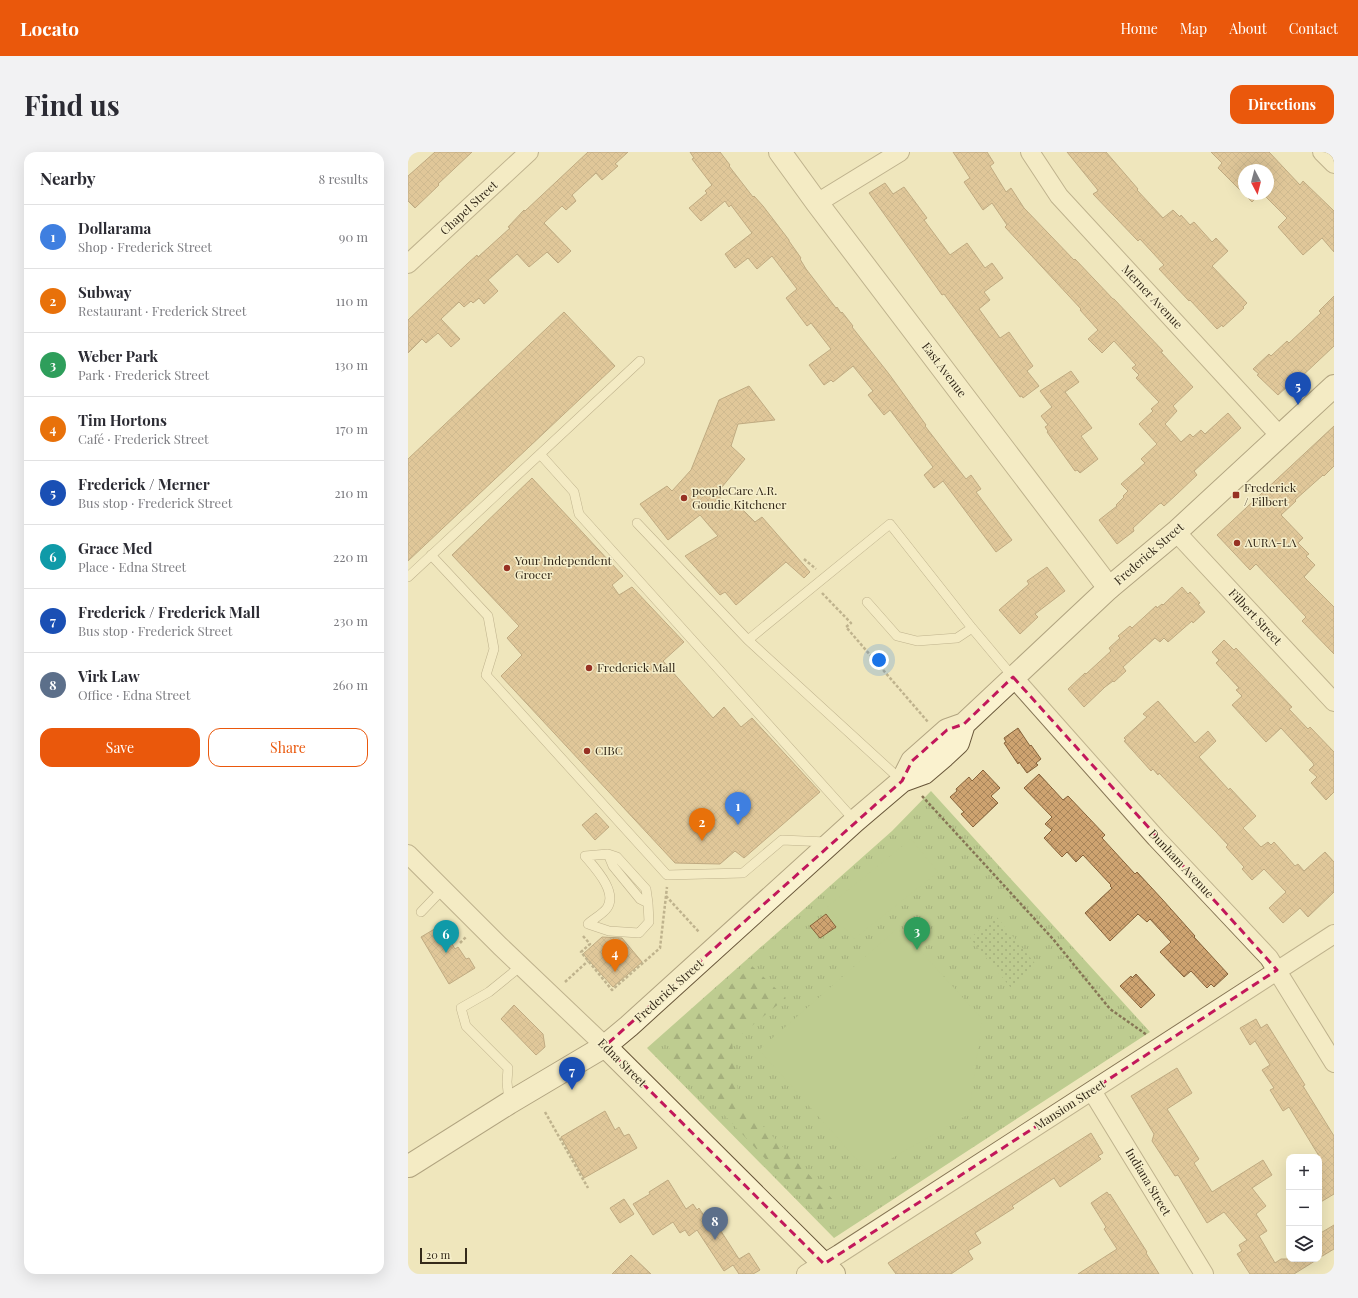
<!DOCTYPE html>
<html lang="en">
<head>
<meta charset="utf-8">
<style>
	body { margin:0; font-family:"Playfair Display",serif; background:#f2f2f3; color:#2b2b33 }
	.controls { position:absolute; right:12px; bottom:12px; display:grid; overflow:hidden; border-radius:8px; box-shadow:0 4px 16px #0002 }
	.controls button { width:36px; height:36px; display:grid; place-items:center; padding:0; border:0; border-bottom:1px solid #e1e1e2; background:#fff; color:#2b2b33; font:20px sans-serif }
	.compass { position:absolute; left:830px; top:12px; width:36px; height:36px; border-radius:50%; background:#fff; box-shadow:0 4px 16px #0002; rotate:173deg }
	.scale { position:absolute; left:12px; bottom:10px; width:47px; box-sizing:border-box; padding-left:4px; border:2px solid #352a1a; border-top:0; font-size:11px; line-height:14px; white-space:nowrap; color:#352a1a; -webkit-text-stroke:3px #f6efcb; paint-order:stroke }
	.you { position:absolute; left:471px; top:508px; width:14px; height:14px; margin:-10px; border:3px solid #fff; border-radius:50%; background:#1a73e8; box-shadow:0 0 0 6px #1a73e833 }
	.badge { display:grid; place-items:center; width:26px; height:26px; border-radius:50%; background:#ea580c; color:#fff; font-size:13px; font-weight:700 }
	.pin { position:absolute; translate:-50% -33px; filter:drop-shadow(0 1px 2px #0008) }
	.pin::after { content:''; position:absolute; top:21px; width:14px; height:12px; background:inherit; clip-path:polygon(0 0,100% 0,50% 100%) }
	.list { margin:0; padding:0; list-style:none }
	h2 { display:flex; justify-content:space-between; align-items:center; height:52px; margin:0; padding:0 16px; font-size:17px }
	h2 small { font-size:13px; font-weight:400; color:#7c7c81 }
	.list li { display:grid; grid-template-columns:26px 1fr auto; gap:12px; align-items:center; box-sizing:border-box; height:64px; padding:0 16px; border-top:1px solid #e1e1e2 }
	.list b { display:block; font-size:15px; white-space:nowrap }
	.list p { margin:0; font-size:13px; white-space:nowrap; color:#7c7c81 }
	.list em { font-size:13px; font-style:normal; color:#7c7c81 }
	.actions { display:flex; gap:8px; padding:12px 16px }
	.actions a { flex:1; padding:9px 0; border:1px solid #ea580c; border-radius:12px; text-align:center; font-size:14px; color:#ea580c }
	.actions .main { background:#ea580c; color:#fff }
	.icon { flex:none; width:22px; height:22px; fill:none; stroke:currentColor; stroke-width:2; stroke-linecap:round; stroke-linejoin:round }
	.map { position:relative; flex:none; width:926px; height:1122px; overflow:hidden; border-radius:12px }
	header { display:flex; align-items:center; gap:24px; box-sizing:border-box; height:56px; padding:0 20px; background:#ea580c; color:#fff }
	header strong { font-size:19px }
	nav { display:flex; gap:22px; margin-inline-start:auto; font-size:14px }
	.intro { display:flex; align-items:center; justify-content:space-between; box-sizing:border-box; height:96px; padding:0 24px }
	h1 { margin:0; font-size:28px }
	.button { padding:10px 18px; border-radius:12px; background:#ea580c; color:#fff; font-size:14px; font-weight:700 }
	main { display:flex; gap:24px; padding:0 24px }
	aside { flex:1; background:#fff; border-radius:12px; box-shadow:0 4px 16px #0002 }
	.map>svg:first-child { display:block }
	.grass { fill:url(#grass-tufts) }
	.forest { fill:url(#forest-firs) }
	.garden { fill:url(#garden-dots) }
	.pitch { fill:#becc90 }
	.building { fill:url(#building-cross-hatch); stroke:#86623a }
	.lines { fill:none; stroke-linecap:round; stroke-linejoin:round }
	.service-casing { stroke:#867555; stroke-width:10 }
	.minor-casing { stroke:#867555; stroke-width:20 }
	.tertiary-casing { stroke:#867555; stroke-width:24 }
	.secondary-casing { stroke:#685639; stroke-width:24 }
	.path { stroke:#867555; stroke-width:2.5; stroke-dasharray:3 2; stroke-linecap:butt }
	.service { stroke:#faf2cf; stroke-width:9 }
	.minor { stroke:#faf2cf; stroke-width:18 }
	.tertiary { stroke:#faf2cf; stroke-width:22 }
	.secondary { stroke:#faf2cf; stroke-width:22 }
	.marked { fill:none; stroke:#c2185b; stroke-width:3; stroke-dasharray:8 5; stroke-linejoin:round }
	.poi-dot { fill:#973124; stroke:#f6efcb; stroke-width:1.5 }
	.labels { text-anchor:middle; stroke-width:3; stroke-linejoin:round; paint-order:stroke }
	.street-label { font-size:12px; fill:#352a1a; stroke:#f6efcb }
	.poi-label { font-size:12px; fill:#352a1a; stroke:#f6efcb; text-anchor:start }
</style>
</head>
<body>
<header>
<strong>Locato</strong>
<nav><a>Home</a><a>Map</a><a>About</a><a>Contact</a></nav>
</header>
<div class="intro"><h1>Find us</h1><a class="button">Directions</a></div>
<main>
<aside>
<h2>Nearby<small>8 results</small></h2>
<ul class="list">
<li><span class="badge" style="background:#3f7fe0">1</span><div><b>Dollarama</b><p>Shop · Frederick Street</p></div><em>90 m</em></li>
<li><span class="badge" style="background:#e8710a">2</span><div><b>Subway</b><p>Restaurant · Frederick Street</p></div><em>110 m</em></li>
<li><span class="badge" style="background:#2e9e5b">3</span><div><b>Weber Park</b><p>Park · Frederick Street</p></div><em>130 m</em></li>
<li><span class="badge" style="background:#e8710a">4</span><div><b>Tim Hortons</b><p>Café · Frederick Street</p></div><em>170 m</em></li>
<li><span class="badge" style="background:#1a4fb4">5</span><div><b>Frederick / Merner</b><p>Bus stop · Frederick Street</p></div><em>210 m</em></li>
<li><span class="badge" style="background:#0f9aa8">6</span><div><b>Grace Med</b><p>Place · Edna Street</p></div><em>220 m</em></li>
<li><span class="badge" style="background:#1a4fb4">7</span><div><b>Frederick / Frederick Mall</b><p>Bus stop · Frederick Street</p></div><em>230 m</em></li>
<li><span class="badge" style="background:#5c6f8a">8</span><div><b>Virk Law</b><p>Office · Edna Street</p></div><em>260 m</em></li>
</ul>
<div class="actions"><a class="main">Save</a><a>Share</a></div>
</aside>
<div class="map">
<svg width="926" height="1122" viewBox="0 0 926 1122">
	<defs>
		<pattern id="grass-tufts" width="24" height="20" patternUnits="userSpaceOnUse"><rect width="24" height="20" fill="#becc90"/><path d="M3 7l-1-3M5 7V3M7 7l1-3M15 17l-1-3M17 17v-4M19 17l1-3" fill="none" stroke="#a4af7c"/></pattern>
		<pattern id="forest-firs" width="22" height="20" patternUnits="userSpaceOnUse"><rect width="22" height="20" fill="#becc90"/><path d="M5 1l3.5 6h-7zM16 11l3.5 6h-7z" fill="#a4af7c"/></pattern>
		<pattern id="garden-dots" width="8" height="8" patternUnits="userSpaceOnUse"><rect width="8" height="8" fill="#becc90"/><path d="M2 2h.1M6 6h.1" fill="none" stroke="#a4af7c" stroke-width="1.8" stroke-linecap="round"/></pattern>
		<pattern id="building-cross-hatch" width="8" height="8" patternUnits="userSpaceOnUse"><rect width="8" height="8" fill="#cea370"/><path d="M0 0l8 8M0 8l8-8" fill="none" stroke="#a8855b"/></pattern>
	</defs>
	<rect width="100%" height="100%" fill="#efe6bc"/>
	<!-- grass -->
	<path class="grass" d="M523,639L742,880L426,1086L239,896L484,679Z"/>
	<!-- forest -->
	<path class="forest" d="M344,814L378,846L324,890L331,949L428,1051L411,1064L261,904V887Z"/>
	<!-- garden -->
	<path class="garden" d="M588,764L629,814L603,836L562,786Z"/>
	<!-- pitch -->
	<path class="pitch" d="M503,687L530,720L446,787L419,755Z
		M491,775L574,867L561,962L460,1020L351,898Z"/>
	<!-- building -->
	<path class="building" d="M27,0H64L30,32L31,33L7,56L0,49V24Z
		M180,0H220L207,12L210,14L194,28L188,21L164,43L168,49L158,58L154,54L136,71L163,99L150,111L139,100L121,115L109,102L80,128L90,139L76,152L71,146L65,151L63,149L56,155L51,150L33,167L52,187L43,195L30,181L18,191L14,187L0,201V168L59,112L69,103L70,105L102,76L100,75L116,58L117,59Z
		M282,0H312L322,13L321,14L345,45L346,44L355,54L381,88V89L393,106L392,107L398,117L428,156L429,155L433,161L434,160L445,174L444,175L481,222L518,273L517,274L540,304L558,327L563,323L573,337L568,340L604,388L588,400L535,329L526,336L516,323L525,315L482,258L476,263L460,243L465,239L445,214L425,230L423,228L416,233L401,213L423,197L403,171L399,174L378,146L389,137L364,104L349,117L340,106L327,116L317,102L344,81L323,53L321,55L317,49L293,69L281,56L299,41L297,39L304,33L284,7L286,6Z
		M545,0H579L586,11L582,14L598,40L603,36L616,56L666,108L667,107L705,147H706L755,199L753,200L785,235L765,254L769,259L757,272L773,290L782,282L785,285L793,278L797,282L820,261L833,276L786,319L789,323L768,343L756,354L753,351L751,352L725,376L726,379L709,392L691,368L709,354L708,353L716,345L715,344L720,339L713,332L737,311L733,307L749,292L731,272L745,259L743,257L751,250L728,226L731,223L724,216L728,213L706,189L694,201L680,187L690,178L672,158L673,157L597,75L599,73L584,51L575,58L556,30L562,26Z
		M659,0H698L730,37L729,38L755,66L765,58L772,65L773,63L782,73L786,70L804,90L808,86L820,99L804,114L839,151L835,155L836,156L815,175L814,173L809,177L782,148L781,149L751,117L756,113L732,87L730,89L685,42L690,39L689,37Z
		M803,0H861L892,33L895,29L926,59V100L914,86L895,103L870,75L879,66L855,42H860V18H836V42H852L844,50L810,16L814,11Z
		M477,31L485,42L496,35L519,66L516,68L542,103L559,91L577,116L584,111L595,126L576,140L582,148L571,157L592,186L601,180L625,214L619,219L631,234L615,246L614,244L612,245L536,142L534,143L527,133L461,41Z
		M926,144V194L892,226L891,224L870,243L849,223L851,222L845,217L861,202L863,204L879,189L881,191L913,161L911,159Z
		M156,160L207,214L0,409V307Z
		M663,219L671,230L657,240L684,276L673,284L690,307L672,321L669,318L667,319L639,280L640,279L637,275L640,273L633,264L644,255L632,239Z
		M341,234L367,268L330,272L323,294L337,307L309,341L321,359L330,353L347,370L354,365L402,420L396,426L378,410L328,453L317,440L312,443L277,404L310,384L292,363L260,388L232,352L259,334L264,339L283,318L311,248Z
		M926,274V314L916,324L915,323L887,348L888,349L873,363L895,386L890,391L901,402L898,404L907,413L896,425L926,455V502L894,469L898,465L848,412L842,418L809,383Z
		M124,326L215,424L204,433L211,443L224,435L276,490L255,509L305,566L316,555L333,575L344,566L412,640L336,706L327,699L312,712L267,711L93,524L114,503L99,486L111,474L44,403Z
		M639,415L657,439L627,462L630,465L612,482L591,458L621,432L619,429Z
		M774,435L780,442L782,440L792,451L790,452L797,460L785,471L784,469L760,490L756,486L752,490L747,486L715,515L718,519L706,530L705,529L697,535L676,555L660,537L677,521L678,522L703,499L701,496L712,486L710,484L722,474L724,476L748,454L749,456L754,452L755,453Z
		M816,488L826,498L828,496L884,555L881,557L900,577L902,575L926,600V640L918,648L903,631L909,625L901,618L906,613L905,611L873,576L858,590L824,553L834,544L828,538L831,536L808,511L811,508L804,500Z
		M750,549L787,591L800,579L808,589L791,605L821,638L822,636L848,664L835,676L853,695L860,690L863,693L866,690L887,714L890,712L896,719L917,700L926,710V740L900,765L892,756L875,771L861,756L878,740L856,717L844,728L834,717L836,715L818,695L820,693L808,680L751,621L750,623L745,617L743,619L716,589L718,588L716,586L739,565L735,562Z
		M610,576L622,594L623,593L633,607L628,611L630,613L619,621L611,610L610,612L596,591L598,590L596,586Z
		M575,618L592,636L583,644L590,651L565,675L553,662L556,660L542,645L549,639L548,637L561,625L564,629Z
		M631,622L655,648L660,644L697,683L694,686L727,722L729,720L754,747L787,784L786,785L820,822L806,835L803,832L799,836L783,819L776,825L752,800L763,790L742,767L739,770L730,762L702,789L677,761L704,736L702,734L703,733L675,703L668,710L659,700L654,705L636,686L644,678L637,672L644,665L616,636Z
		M188,661L201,675L187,688L174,673Z
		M418,762L428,775L412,786L402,774Z
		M30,775L37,787L40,785L47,797L50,795L58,807L61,806L67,816L41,832L13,785Z
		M194,785L214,786L234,810L205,835L175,802Z
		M728,822L747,843L733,856L712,834L723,824L724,826Z
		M106,853L135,882L137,895L128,903L93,867Z
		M848,867L853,876L859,872L897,933L895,934L926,984V1042L911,1051V1004L881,955L875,959L862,938L866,936L854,918L862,913L847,889L842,893L832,876Z
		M769,916L784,941L759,957L791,1007L786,1011L804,1040L855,1008L864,1023L844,1036L858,1054L848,1062L859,1079L851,1084L867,1111L873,1107H910L886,1122H842L829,1102L834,1099L831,1093L839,1088L816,1060L799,1071L770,1023L767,1024L744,989L746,982L723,944Z
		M197,959L207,978L211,975L216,984L221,982L229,996L176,1026L153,985Z
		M683,981L695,1001L690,1004L693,1007L652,1035L646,1026L604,1054L606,1056L567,1081L573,1091L560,1099L565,1107L543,1122H488L480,1111Z
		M260,1028L278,1057L285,1052L289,1058L291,1056L304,1076L309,1073L331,1107L341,1101L352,1118L345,1122H331L325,1113L316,1119L289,1078L281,1084L277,1078L272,1081L265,1070L245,1083L225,1052L242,1042L241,1040Z
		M699,1040L701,1043L702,1042L739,1100L738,1101L751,1122H670L709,1097L696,1077L698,1075L683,1051Z
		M216,1047L226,1062L212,1071L202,1056Z
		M926,1073V1097L911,1106V1082Z
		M223,1103L243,1122H204Z"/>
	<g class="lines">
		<!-- service casing -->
		<g class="service-casing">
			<path id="service" d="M132,302L166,340L171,362L447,669
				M229,371L340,488L494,629
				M23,403L80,464L86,497L78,523L259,723L335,721L374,688L419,690
				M0,425L232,209
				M459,450L489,484L509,489L549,486L564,476
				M340,488L482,372L564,476L605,525
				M200,702L209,705L238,737L240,751
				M177,704L200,702L205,714L232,747L240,751L241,770L231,781L201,779L180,772
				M177,704C187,716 210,740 199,756C195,762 185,767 180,772
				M13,760L35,737
				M101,950L99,930L100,916L58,874L53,856L81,840L113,814"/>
		</g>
		<!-- minor casing -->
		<g class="minor-casing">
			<path id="minor" d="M622,0L651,44L872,284
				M914,0L926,12
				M409,51L492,0
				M0,112L121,0
				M768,380L926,550
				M605,525L748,686L861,806L926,911
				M0,702L92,794L197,894
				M684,939L796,1122
				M398,1122L431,1102L926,782"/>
		</g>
		<!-- tertiary casing -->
		<g class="tertiary-casing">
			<path id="tertiary" d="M372,0L409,51L701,436"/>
		</g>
		<!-- secondary casing -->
		<g class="secondary-casing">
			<path id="secondary" d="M494,629L516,621L536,604L550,591L556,572
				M197,894L426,1122
				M1,1014L101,951L197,894L221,874L447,669L494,629L504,609L539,578L556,572L701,436L768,380L926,234"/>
		</g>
		<!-- path -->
		<path class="path" d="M396,407L408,417
			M414,441L443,471L438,475L520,570
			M514,644L645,787L702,857L739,883
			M258,744L291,780
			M175,784L182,792L173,800L204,838L252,796L259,735
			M52,791L59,784
			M157,830L180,809
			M137,960L180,1036"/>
		<!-- service -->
		<use href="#service" class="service"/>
		<!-- minor -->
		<use href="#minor" class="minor"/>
		<!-- tertiary -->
		<use href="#tertiary" class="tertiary"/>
		<!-- secondary -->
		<use href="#secondary" class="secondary"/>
	</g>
	<!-- marked area -->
	<path d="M0 0H926V1122H0ZM605,525L869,818L416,1112L197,894L494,629L504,609L539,578L556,572Z" fill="#efe6bc" fill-opacity=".55" fill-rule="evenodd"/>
	<path class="marked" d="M605,525L869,818L416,1112L197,894L494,629L504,609L539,578L556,572Z"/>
	<!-- markers -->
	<g class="poi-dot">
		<rect x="824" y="339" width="8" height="8" rx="2"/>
		<circle cx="276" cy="346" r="4"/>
		<circle cx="829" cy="391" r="4"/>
		<circle cx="99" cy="416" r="4"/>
		<circle cx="181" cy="516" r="4"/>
		<circle cx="179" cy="599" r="4"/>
	</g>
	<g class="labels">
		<!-- street labels -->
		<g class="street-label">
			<text transform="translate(61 56) rotate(-43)" y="4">Chapel Street</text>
			<text transform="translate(744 145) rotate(47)" y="4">Merner Avenue</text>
			<text transform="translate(536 218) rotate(53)" y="4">East Avenue</text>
			<text transform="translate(741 402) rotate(-41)" y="4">Frederick Street</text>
			<text transform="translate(847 465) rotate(47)" y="4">Filbert Street</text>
			<text transform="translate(773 712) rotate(47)" y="4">Dunham Avenue</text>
			<text transform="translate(261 839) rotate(-42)" y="4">Frederick Street</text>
			<text transform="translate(214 911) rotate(45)" y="4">Edna Street</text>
			<text transform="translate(662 953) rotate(-33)" y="4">Mansion Street</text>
			<text transform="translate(740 1030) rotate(59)" y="4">Indiana Street</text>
		</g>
		<!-- poi labels -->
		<g class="poi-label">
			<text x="836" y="340">Frederick<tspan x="836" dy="14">/ Filbert</tspan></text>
			<text x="284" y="343">peopleCare A.R.<tspan x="284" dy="14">Goudie Kitchener</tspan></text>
			<text x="837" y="395">AURA-LA</text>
			<text x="107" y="413">Your Independent<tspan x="107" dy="14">Grocer</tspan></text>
			<text x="189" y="520">Frederick Mall</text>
			<text x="187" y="603">CIBC</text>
		</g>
	</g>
</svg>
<div class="controls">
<button>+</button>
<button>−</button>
<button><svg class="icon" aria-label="layers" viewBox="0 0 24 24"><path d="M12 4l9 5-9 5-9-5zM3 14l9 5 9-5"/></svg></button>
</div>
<svg class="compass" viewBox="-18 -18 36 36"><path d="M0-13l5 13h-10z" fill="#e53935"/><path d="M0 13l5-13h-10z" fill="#7c7c81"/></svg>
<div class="scale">20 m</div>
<div class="you"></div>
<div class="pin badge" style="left:330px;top:673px;background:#3f7fe0">1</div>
<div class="pin badge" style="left:294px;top:689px;background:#e8710a">2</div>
<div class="pin badge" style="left:509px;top:798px;background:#2e9e5b">3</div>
<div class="pin badge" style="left:207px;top:820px;background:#e8710a">4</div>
<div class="pin badge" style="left:890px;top:253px;background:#1a4fb4">5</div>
<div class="pin badge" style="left:38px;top:801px;background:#0f9aa8">6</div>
<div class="pin badge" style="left:164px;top:938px;background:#1a4fb4">7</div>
<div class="pin badge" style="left:307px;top:1088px;background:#5c6f8a">8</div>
</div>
</main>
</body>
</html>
